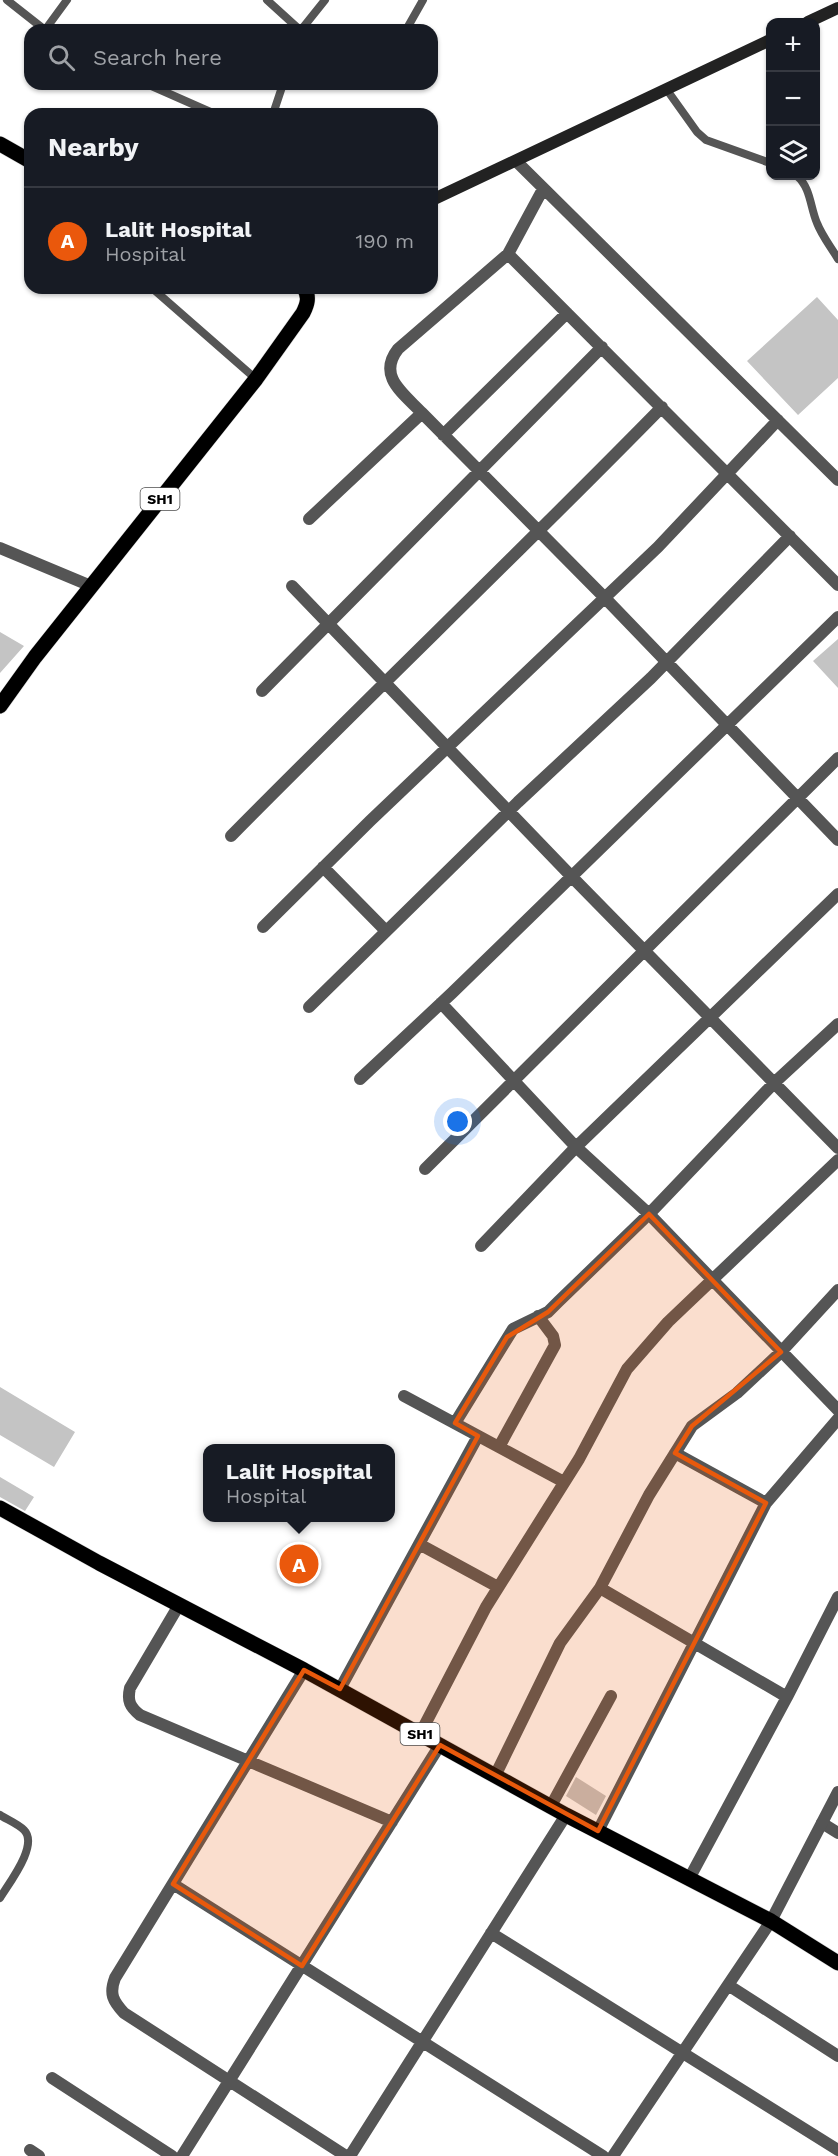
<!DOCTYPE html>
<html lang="en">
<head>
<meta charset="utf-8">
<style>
	body { margin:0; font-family:"Work Sans",sans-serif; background:#242831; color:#f1f3f6 }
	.controls { position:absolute; right:18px; top:18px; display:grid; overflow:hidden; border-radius:12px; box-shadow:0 2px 4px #0004 }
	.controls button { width:54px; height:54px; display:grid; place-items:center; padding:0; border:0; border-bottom:2px solid #363941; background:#171b24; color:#f1f3f6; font:30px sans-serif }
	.you { position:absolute; left:458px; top:1122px; width:21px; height:21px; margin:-15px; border:4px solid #fff; border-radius:50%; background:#1a73e8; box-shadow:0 0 0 9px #1a73e833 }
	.badge { display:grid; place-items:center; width:39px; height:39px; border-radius:50%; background:#ea580c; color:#fff; font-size:20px; font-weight:700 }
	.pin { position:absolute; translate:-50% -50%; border:3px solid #fff; box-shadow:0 2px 6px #0006 }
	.popup { position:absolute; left:203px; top:1444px; width:192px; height:78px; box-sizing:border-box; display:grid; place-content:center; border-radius:12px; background:#171b24; filter:drop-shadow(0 2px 4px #0005); font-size:20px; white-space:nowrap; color:#9ea1a6 }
	.popup b { font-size:22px; color:#f1f3f6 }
	.popup::after { content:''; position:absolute; left:50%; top:100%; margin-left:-12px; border:12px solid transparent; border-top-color:#171b24 }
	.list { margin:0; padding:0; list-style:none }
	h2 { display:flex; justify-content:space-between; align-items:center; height:78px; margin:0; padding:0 24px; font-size:26px }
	h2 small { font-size:20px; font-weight:400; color:#9ea1a6 }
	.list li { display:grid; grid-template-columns:39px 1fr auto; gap:18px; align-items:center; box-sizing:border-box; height:108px; padding:0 24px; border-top:2px solid #363941 }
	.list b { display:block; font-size:22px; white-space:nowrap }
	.list p { margin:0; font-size:20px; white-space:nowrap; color:#9ea1a6 }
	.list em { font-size:20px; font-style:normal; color:#9ea1a6 }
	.icon { flex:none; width:33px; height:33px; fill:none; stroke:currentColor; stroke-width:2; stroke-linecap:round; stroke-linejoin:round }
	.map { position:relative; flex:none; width:838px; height:2156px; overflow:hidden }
	.search { position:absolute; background:#171b24; box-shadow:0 2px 4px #0004; left:24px; top:24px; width:414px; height:66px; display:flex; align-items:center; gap:15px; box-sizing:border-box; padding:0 21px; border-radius:18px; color:#9ea1a6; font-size:22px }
	.panel { position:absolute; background:#171b24; box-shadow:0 2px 4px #0004; left:24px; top:108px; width:414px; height:186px; border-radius:18px }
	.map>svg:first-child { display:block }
	.building { fill:#c4c4c4 }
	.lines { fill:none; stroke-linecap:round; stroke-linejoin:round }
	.primary-casing { stroke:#dbdbdb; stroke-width:16 }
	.service { stroke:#555; stroke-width:8 }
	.minor { stroke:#555; stroke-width:12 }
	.tertiary { stroke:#555; stroke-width:12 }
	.secondary { stroke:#222; stroke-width:12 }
	.primary { stroke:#000; stroke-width:15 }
	.marked { fill:#e8590c; fill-opacity:0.2; stroke:#e8590c; stroke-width:4.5; stroke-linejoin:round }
	.labels { text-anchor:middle; stroke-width:4.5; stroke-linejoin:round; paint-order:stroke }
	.shield { fill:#fff; stroke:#4c4c4c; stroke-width:1.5 }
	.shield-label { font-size:14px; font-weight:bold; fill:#000 }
</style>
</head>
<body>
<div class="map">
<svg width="838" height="2156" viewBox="0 0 838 2156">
	<rect width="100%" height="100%" fill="#fff"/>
	<!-- building -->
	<path class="building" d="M817,297L838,320V378L798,415L747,361Z
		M0,632L24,646L0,673Z
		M838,639V688L813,661Z
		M0,1387L75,1432L54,1467L0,1435Z
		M0,1477L34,1497L25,1511L0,1497Z
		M294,1547L319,1564L304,1586L279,1569Z
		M576,1777L606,1796L596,1815L566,1796Z"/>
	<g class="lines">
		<!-- primary casing -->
		<g class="primary-casing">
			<path id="primary" d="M0,144L30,161
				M0,706L35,657L256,379L303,313C307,305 310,297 304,288
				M0,1508L99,1563L304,1670L566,1815L771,1921L838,1963"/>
		</g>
		<!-- service -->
		<path class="service" d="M7,0L45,30
			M267,0L300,30
			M45,30L67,0
			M301,30L325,0
			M406,30L423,0
			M147,84L215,114
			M667,90L697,132L706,140L770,163
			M273,114L283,84
			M797,176C811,188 810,207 817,223C822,236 831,247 838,259
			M152,288L256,379
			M0,1815C8,1820 18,1824 24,1830C39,1845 9,1883 0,1898"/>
		<!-- minor -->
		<path class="minor" d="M516,161L838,480
			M543,189L508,254L398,349C377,376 403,393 422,413L605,598L838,840
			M508,254L838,585
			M443,435L567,313
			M309,519L422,413
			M0,548L91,586
			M292,586L572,877L838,1148
			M262,691L602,347
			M231,836C373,692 520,552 662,407
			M323,867L386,931
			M263,927L370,821L658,547L778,420
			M441,1003L576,1147L649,1214L838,1410
			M309,1007L518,802L651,678L790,536
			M360,1079L452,993L838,617
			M425,1169L838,758
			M481,1246L576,1147L838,894
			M404,1396L564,1482
			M455,1423L513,1329L548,1312L558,1302L649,1214L774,1083L838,1024
			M499,1447L555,1345L553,1336L538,1316
			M675,1453L766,1503
			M419,1544L498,1587
			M600,1588L787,1697
			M179,1605L130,1688C127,1701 130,1707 140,1715L392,1822
			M304,1670L115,1978C109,1994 113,2001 124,2013L346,2156
			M340,1689L478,1436
			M420,1734L486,1607L579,1459L627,1369L668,1322L838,1160
			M495,1776L560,1643L600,1588L649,1495L692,1426L737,1393L781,1352L838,1290
			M551,1806L611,1696
			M822,1823L838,1833
			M598,1831L766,1503L838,1419
			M689,1879L787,1697L838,1597
			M173,1884L603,2156
			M491,1933L838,2150
			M728,1985L838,2056
			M52,2078L172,2156
			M30,2150L39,2156
			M182,2156L440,1745
			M350,2156L566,1815
			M613,2156L771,1921"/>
		<!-- tertiary -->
		<path class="tertiary" d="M771,1921L838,1792"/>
		<!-- secondary -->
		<path class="secondary" d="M808,22L838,8
			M432,200L770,40"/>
		<!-- primary -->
		<use href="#primary" class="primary"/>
	</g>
	<!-- marked area -->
	<path class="marked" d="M649,1214L781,1352L692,1426L675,1453L766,1503L598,1831L440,1745L302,1966L173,1884L304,1670L340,1689L478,1436L455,1423L507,1337L548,1312Z"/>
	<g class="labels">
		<!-- shield labels -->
		<g class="shield">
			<rect x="140.5" y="488" width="39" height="22" rx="4.5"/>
			<rect x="400.5" y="1723" width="39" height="22" rx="4.5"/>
		</g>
		<g class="shield-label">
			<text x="160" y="504">SH1</text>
			<text x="420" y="1739">SH1</text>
		</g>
	</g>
</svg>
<div class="controls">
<button>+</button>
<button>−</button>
<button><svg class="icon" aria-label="layers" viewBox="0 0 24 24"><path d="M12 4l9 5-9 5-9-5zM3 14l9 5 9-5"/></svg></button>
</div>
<div class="you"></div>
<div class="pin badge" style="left:299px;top:1564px">A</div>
<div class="popup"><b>Lalit Hospital</b>Hospital</div>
<div class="search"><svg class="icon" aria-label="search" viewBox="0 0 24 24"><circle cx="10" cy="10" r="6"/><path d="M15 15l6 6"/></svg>Search here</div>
<section class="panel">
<h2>Nearby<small></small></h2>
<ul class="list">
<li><span class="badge">A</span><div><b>Lalit Hospital</b><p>Hospital</p></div><em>190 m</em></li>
</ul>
</section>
</div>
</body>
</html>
